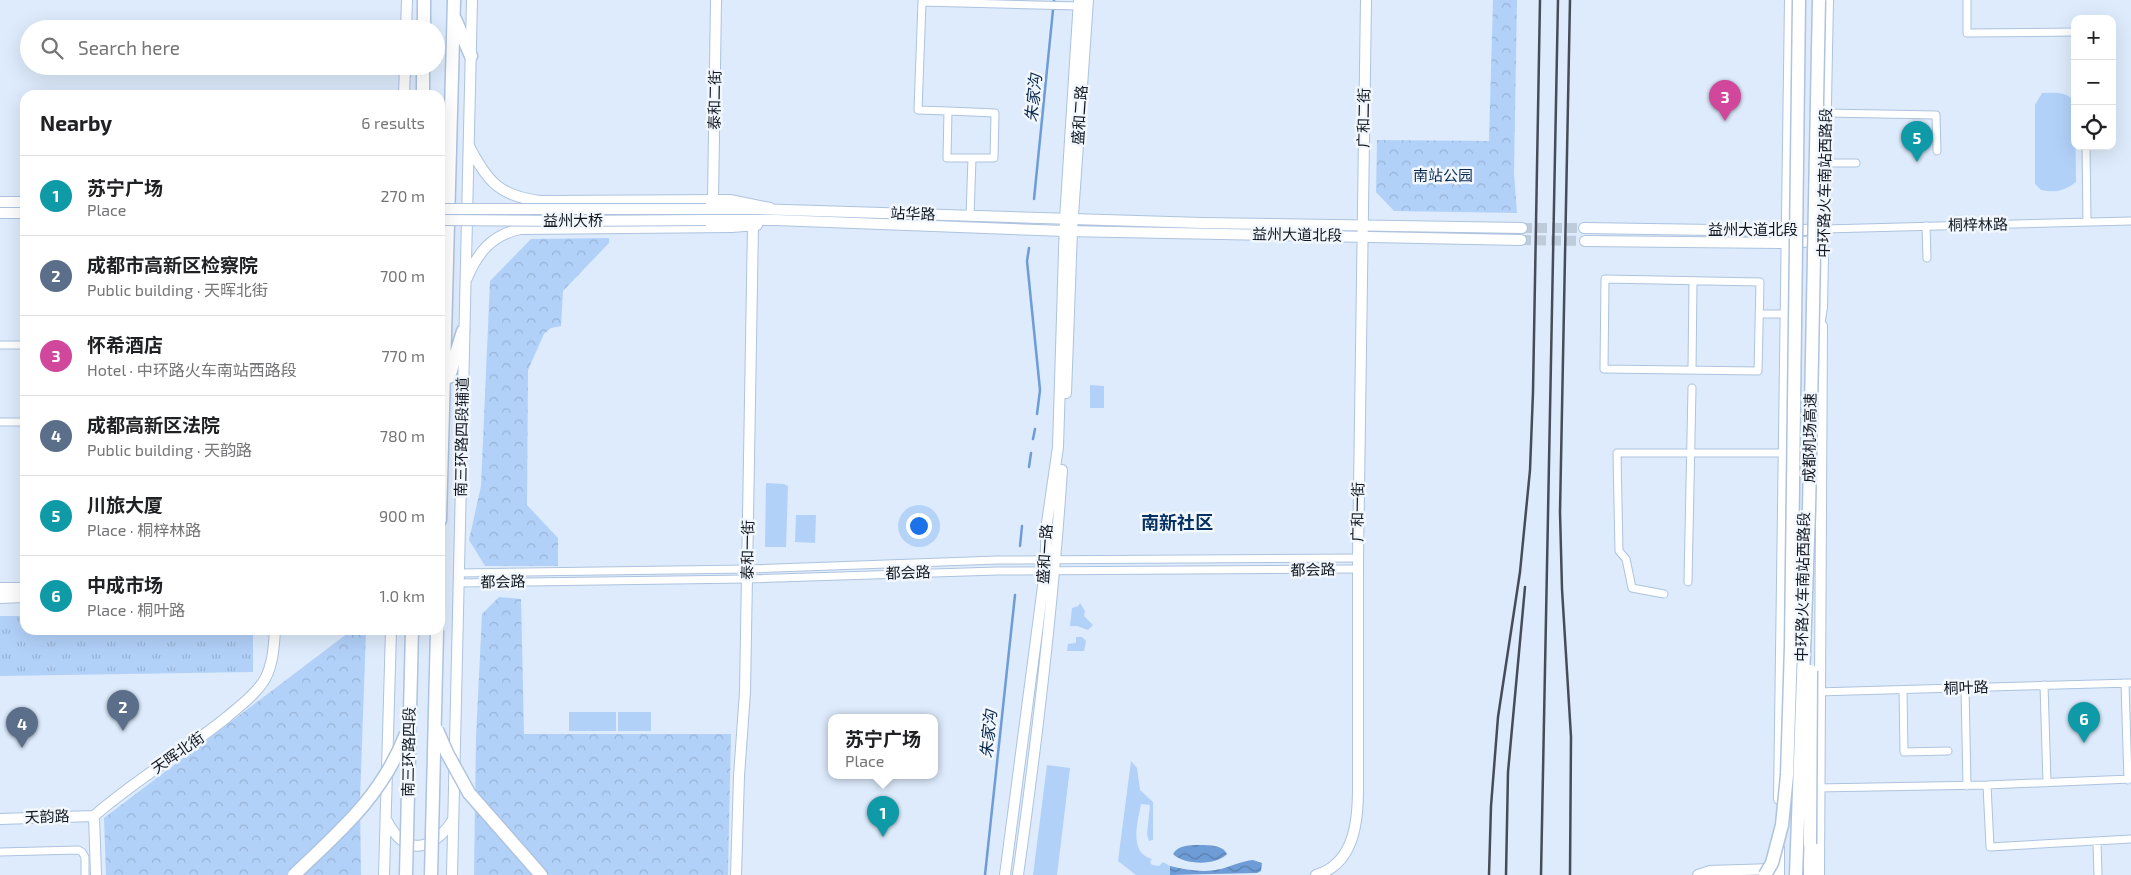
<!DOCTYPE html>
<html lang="en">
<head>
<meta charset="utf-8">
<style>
	body { margin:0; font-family:"Exo 2","Noto Sans SC",sans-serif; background:#f6f6f6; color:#202124 }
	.controls { position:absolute; right:15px; top:15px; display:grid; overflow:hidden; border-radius:10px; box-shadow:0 5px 20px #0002 }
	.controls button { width:45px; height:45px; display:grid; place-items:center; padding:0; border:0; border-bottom:1px solid #e0e0e0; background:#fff; color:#202124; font:25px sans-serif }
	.you { position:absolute; left:918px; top:525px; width:18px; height:18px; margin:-12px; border:4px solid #fff; border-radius:50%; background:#1a73e8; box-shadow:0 0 0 8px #1a73e833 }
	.badge { display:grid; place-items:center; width:32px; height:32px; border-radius:50%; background:#b45309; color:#fff; font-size:16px; font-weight:700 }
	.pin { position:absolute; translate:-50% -41px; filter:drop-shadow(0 1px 2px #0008) }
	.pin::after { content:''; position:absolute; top:26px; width:18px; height:15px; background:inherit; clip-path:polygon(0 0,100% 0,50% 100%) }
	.popup { position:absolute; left:828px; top:714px; width:110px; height:65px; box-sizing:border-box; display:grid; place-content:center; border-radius:10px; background:#fff; filter:drop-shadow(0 1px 4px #0005); font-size:16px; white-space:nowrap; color:#757577 }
	.popup b { font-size:19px; color:#202124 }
	.popup::after { content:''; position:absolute; left:50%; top:100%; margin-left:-10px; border:10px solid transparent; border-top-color:#fff }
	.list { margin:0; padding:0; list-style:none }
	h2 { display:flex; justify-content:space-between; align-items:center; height:65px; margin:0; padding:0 20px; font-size:21px }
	h2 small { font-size:16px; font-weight:400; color:#757577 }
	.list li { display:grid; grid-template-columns:32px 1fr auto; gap:15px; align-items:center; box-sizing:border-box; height:80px; padding:0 20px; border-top:1px solid #e0e0e0 }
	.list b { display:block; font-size:19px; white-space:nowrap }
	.list p { margin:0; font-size:16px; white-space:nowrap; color:#757577 }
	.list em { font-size:16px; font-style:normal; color:#757577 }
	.icon { flex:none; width:28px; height:28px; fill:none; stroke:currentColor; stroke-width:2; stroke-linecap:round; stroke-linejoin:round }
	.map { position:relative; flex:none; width:2131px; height:875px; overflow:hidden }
	.search { position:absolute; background:#fff; box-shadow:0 5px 20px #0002; left:20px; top:20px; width:425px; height:55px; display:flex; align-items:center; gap:12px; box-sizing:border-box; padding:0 18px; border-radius:28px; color:#757577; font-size:19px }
	.panel { position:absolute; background:#fff; box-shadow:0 5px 20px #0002; left:20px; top:90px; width:425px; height:545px; border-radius:15px }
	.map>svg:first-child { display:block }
	.grass { fill:url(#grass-tufts) }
	.park { fill:url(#park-crowns) }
	.garden { fill:#b2d1f9 }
	.water { fill:url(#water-waves) }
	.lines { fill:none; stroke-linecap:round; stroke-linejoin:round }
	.stream { stroke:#6e9cd7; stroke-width:2.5 }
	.primary-tunnel { stroke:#becbdb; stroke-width:10; stroke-dasharray:10 5; stroke-linecap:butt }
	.street-casing { stroke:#adc3df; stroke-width:9 }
	.secondary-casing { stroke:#adc3df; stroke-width:12 }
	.primary-casing { stroke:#adc3df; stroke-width:12 }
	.highway-casing { stroke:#adc3df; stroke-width:15 }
	.street { stroke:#fff; stroke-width:7 }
	.secondary { stroke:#fff; stroke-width:10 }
	.primary { stroke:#fff; stroke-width:10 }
	.highway { stroke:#fff; stroke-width:12 }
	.rail { stroke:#454d59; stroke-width:2.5 }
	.primary-bridge-casing { stroke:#adc3df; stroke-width:12; stroke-linecap:butt }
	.highway-bridge-casing { stroke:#adc3df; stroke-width:15; stroke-linecap:butt }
	.primary-bridge { stroke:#fff; stroke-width:10 }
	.highway-bridge { stroke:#fff; stroke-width:12 }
	.labels { text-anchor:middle; stroke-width:5; stroke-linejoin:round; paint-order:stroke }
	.street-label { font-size:15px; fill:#111822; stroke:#f2f7fd }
	.park-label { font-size:15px; fill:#0a2a50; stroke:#f2f7fd }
	.water-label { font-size:16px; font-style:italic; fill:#09294f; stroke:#f2f7fd }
	.quarter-label { font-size:18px; font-weight:bold; fill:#053163; stroke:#f2f7fd }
</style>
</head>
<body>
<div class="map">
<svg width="2131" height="875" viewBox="0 0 2131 875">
	<defs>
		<pattern id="grass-tufts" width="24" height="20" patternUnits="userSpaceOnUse" patternTransform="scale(1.25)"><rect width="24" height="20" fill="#b2d1f9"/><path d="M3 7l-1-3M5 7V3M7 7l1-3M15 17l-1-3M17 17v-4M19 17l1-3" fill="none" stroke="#98b3d5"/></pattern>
		<pattern id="park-crowns" width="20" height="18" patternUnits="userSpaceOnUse" patternTransform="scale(1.25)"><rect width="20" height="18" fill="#b2d1f9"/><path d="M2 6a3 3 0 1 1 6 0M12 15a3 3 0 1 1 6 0" fill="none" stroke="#98b3d5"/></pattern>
		<pattern id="water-waves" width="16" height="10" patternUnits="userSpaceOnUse" patternTransform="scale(1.25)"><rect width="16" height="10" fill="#6e9cd7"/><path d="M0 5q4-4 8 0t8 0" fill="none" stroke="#597eae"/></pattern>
	</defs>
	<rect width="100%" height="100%" fill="#ddebfc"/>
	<!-- grass -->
	<path class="grass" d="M0,616H25V630H253V672L0,676Z"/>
	<!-- park -->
	<path class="park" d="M1493,0H1517L1514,173L1517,213L1394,211L1376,192L1377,140L1489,141Z
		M609,238V243L563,291L561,326L551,328L544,334L528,370L527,505L558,538V566H485L469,540L481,486L490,281L531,239Z
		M499,597L521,599L524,734H731L728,875H474L476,737L482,614Z
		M352,630H366L360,800L361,875H106L104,818Z"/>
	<!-- garden -->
	<path class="garden" d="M2042,93C2055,93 2066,91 2075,102L2076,182C2064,191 2056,193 2041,190L2035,184V105Z
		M1090,385L1104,386V408H1090Z
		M766,483L784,484L788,486L786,547H765Z
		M796,515H816L815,543L795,542Z
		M1080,603L1085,611L1084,616L1093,625L1088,630L1077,626H1070L1072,608L1078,606Z
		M1076,637H1082L1086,641L1084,651H1067L1068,644L1076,643Z
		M569,712H616V731H569Z
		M618,712H651V731H618Z
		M1131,761L1137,768L1140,790L1153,802V840L1149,841L1147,834L1150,805L1141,804C1138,821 1128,853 1152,859L1150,862L1152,865L1159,866L1163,862L1170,866V875H1136L1118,861Z
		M1047,765L1070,768L1057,875H1033Z"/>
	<!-- water -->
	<path class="water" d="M1199,845C1209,845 1223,845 1227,854C1216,866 1184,865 1173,854C1178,845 1190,845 1199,845Z
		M1253,860L1262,863L1261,871L1257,873L1170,875V866C1188,870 1203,873 1221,869C1232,866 1242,861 1253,860Z"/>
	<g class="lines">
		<!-- stream -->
		<path class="stream" d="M1034,199L1054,0
			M1029,248L1027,261L1040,390L1037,414
			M1033,439L1035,429
			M1029,467L1031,453
			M1020,546L1022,526
			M985,875L1015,595"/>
		<!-- primary-tunnel -->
		<path class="primary-tunnel" d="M1522,228H1584
			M1521,240L1585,241"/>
		<!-- street casing -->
		<g class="street-casing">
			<path id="street" d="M1967,0V33L2075,32
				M948,111L995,113L994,158H972L970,216
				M1826,113L1936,115L1937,151
				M2086,146L2087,222
				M972,158H947L948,111L918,110L922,2L1078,6
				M1825,163H1856
				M1926,226L1927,258
				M1825,229L2131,221
				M1605,279L1760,282L1758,371L1604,369Z
				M1759,314H1786
				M0,345H25
				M1692,370L1693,281
				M0,422H25
				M459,573L747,569L997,560L1358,558
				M1688,582L1692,388
				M459,583L747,579L997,571L1358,569
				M1664,594L1632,588L1626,559L1619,551L1617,453H1784
				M2125,683L2128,780
				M2044,685L2047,783
				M1965,688L1967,786
				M1903,690L1904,752L1948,751
				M1817,692L2131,683
				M1987,785L1990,847L2131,839
				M1817,788L1987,785L2131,779
				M2097,841L2098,875
				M0,852L78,850L82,852L85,857V875"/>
		</g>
		<!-- secondary casing -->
		<g class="secondary-casing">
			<path id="secondary" d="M469,146C487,181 499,196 540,201L730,200L770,208
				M713,200L716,0
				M467,278C478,252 492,235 520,229L732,227L757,225
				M1066,393L1072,230L1088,0
				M0,588H25
				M0,598L25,597
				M1358,789V558L1366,0
				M94,816C136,779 184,752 227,717C241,705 256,694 265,679C273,664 274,646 275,630
				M94,816L96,875
				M0,819L94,816
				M452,875L472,0
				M736,875L739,776L745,692L753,225
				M1005,875L1045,571L1047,523L1058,447L1065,219L1079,0
				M1018,875C1037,741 1053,605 1062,470
				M1698,875L1710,871L1773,869
				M1819,875L1822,326"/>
		</g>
		<!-- primary casing -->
		<g class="primary-casing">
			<path id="primary" d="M406,29L407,0
				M404,95L405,66
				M0,202H25
				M706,209H753L1202,223L1522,228
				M0,213H25
				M706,220H776L1065,231L1521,240
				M1584,228L1786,231L1821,229
				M1585,241L1786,243L1817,241L1819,237
				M1817,340L1822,307L1828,0
				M1779,799L1790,0
				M387,821C406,858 433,850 453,820
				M384,875L391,630
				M1316,875C1354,864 1358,822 1358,789
				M1779,875V848"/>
		</g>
		<!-- highway casing -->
		<g class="highway-casing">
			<path id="highway" d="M455,19L471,56
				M424,29V0
				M405,72L407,66
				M423,95V66
				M449,377L463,331
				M440,520L454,0
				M1810,875V844"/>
		</g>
		<!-- street -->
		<use href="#street" class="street"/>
		<!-- secondary -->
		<use href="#secondary" class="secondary"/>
		<!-- primary -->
		<use href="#primary" class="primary"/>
		<!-- highway -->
		<use href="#highway" class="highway"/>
		<!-- rail -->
		<path class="rail" d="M1570,0L1560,512L1562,589L1571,737L1570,875
			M1489,875L1491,806L1498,717L1520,572L1530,470L1533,392L1540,0
			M1506,875L1508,772L1525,587
			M1541,875L1558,0"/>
		<!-- primary-bridge casing -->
		<g class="primary-bridge-casing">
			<path id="primary-bridge" d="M440,209H706
				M440,220L567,221L706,220"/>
		</g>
		<!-- highway-bridge casing -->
		<g class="highway-bridge-casing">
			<path id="highway-bridge" d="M437,730L447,753L469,793L541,875
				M1810,844L1811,671
				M294,875C342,829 381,797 406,734
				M406,875L412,630
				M431,875L437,630
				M1765,875L1772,863L1782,825L1787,775L1791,646L1799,0
				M1796,875L1809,510L1819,0"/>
		</g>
		<!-- primary-bridge -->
		<use href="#primary-bridge" class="primary-bridge"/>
		<!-- highway-bridge -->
		<use href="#highway-bridge" class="highway-bridge"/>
	</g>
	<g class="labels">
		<!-- street labels -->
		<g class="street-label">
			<text transform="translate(715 100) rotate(-89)" y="5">泰和二街</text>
			<text transform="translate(1080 115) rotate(-86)" y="5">盛和二路</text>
			<text transform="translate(1364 118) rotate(-89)" y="5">广和二街</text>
			<text transform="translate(1825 183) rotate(-89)" y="5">中环路火车南站西路段</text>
			<text transform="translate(913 214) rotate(2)" y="5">站华路</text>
			<text x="573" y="226">益州大桥</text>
			<text transform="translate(1978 225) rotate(-1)" y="5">桐梓林路</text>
			<text x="1753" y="235">益州大道北段</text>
			<text transform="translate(1297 235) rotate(1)" y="5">益州大道北段</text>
			<text transform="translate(462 437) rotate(-89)" y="5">南三环路四段辅道</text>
			<text transform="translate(1810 438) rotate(-89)" y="5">成都机场高速</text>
			<text transform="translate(1358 512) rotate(-89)" y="5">广和一街</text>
			<text transform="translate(748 550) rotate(-89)" y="5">泰和一街</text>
			<text transform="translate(1045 554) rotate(-86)" y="5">盛和一路</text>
			<text transform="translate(1313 570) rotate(-1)" y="5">都会路</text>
			<text transform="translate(908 573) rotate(-2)" y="5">都会路</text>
			<text transform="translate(503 582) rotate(-1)" y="5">都会路</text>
			<text transform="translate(1803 587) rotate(-89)" y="5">中环路火车南站西路段</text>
			<text transform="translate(1966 688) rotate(-2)" y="5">桐叶路</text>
			<text transform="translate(409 752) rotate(-89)" y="5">南三环路四段</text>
			<text transform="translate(178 753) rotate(-35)" y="5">天晖北街</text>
			<text transform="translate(47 817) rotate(-2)" y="5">天韵路</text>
		</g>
		<!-- park labels -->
		<g class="park-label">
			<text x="1443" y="181">南站公园</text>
		</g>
		<!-- water labels -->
		<g class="water-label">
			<text transform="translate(1033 98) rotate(-84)" y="6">朱家沟</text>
			<text transform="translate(988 734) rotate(-84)" y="6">朱家沟</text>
		</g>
		<!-- quarter labels -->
		<g class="quarter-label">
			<text x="1177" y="529">南新社区</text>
		</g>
	</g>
</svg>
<div class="controls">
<button>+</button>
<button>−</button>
<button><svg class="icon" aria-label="locate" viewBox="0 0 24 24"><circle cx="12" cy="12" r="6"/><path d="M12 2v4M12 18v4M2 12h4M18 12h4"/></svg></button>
</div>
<div class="you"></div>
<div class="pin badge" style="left:883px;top:837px;background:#0f9aa8">1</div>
<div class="popup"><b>苏宁广场</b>Place</div>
<div class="pin badge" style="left:123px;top:731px;background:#5c6f8a">2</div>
<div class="pin badge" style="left:1725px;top:121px;background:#d1479c">3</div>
<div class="pin badge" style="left:22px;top:748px;background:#5c6f8a">4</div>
<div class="pin badge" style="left:1917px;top:162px;background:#0f9aa8">5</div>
<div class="pin badge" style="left:2084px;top:743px;background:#0f9aa8">6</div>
<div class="search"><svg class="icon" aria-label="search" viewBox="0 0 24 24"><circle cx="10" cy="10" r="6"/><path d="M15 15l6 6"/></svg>Search here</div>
<section class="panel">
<h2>Nearby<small>6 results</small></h2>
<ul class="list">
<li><span class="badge" style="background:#0f9aa8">1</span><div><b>苏宁广场</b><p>Place</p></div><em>270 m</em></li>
<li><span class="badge" style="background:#5c6f8a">2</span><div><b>成都市高新区检察院</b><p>Public building · 天晖北街</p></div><em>700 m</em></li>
<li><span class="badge" style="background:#d1479c">3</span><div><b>怀希酒店</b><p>Hotel · 中环路火车南站西路段</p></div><em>770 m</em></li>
<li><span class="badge" style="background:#5c6f8a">4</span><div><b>成都高新区法院</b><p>Public building · 天韵路</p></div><em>780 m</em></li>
<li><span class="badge" style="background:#0f9aa8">5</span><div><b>川旅大厦</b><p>Place · 桐梓林路</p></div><em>900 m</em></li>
<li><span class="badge" style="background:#0f9aa8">6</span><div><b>中成市场</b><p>Place · 桐叶路</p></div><em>1.0 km</em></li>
</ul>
</section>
</div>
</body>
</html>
